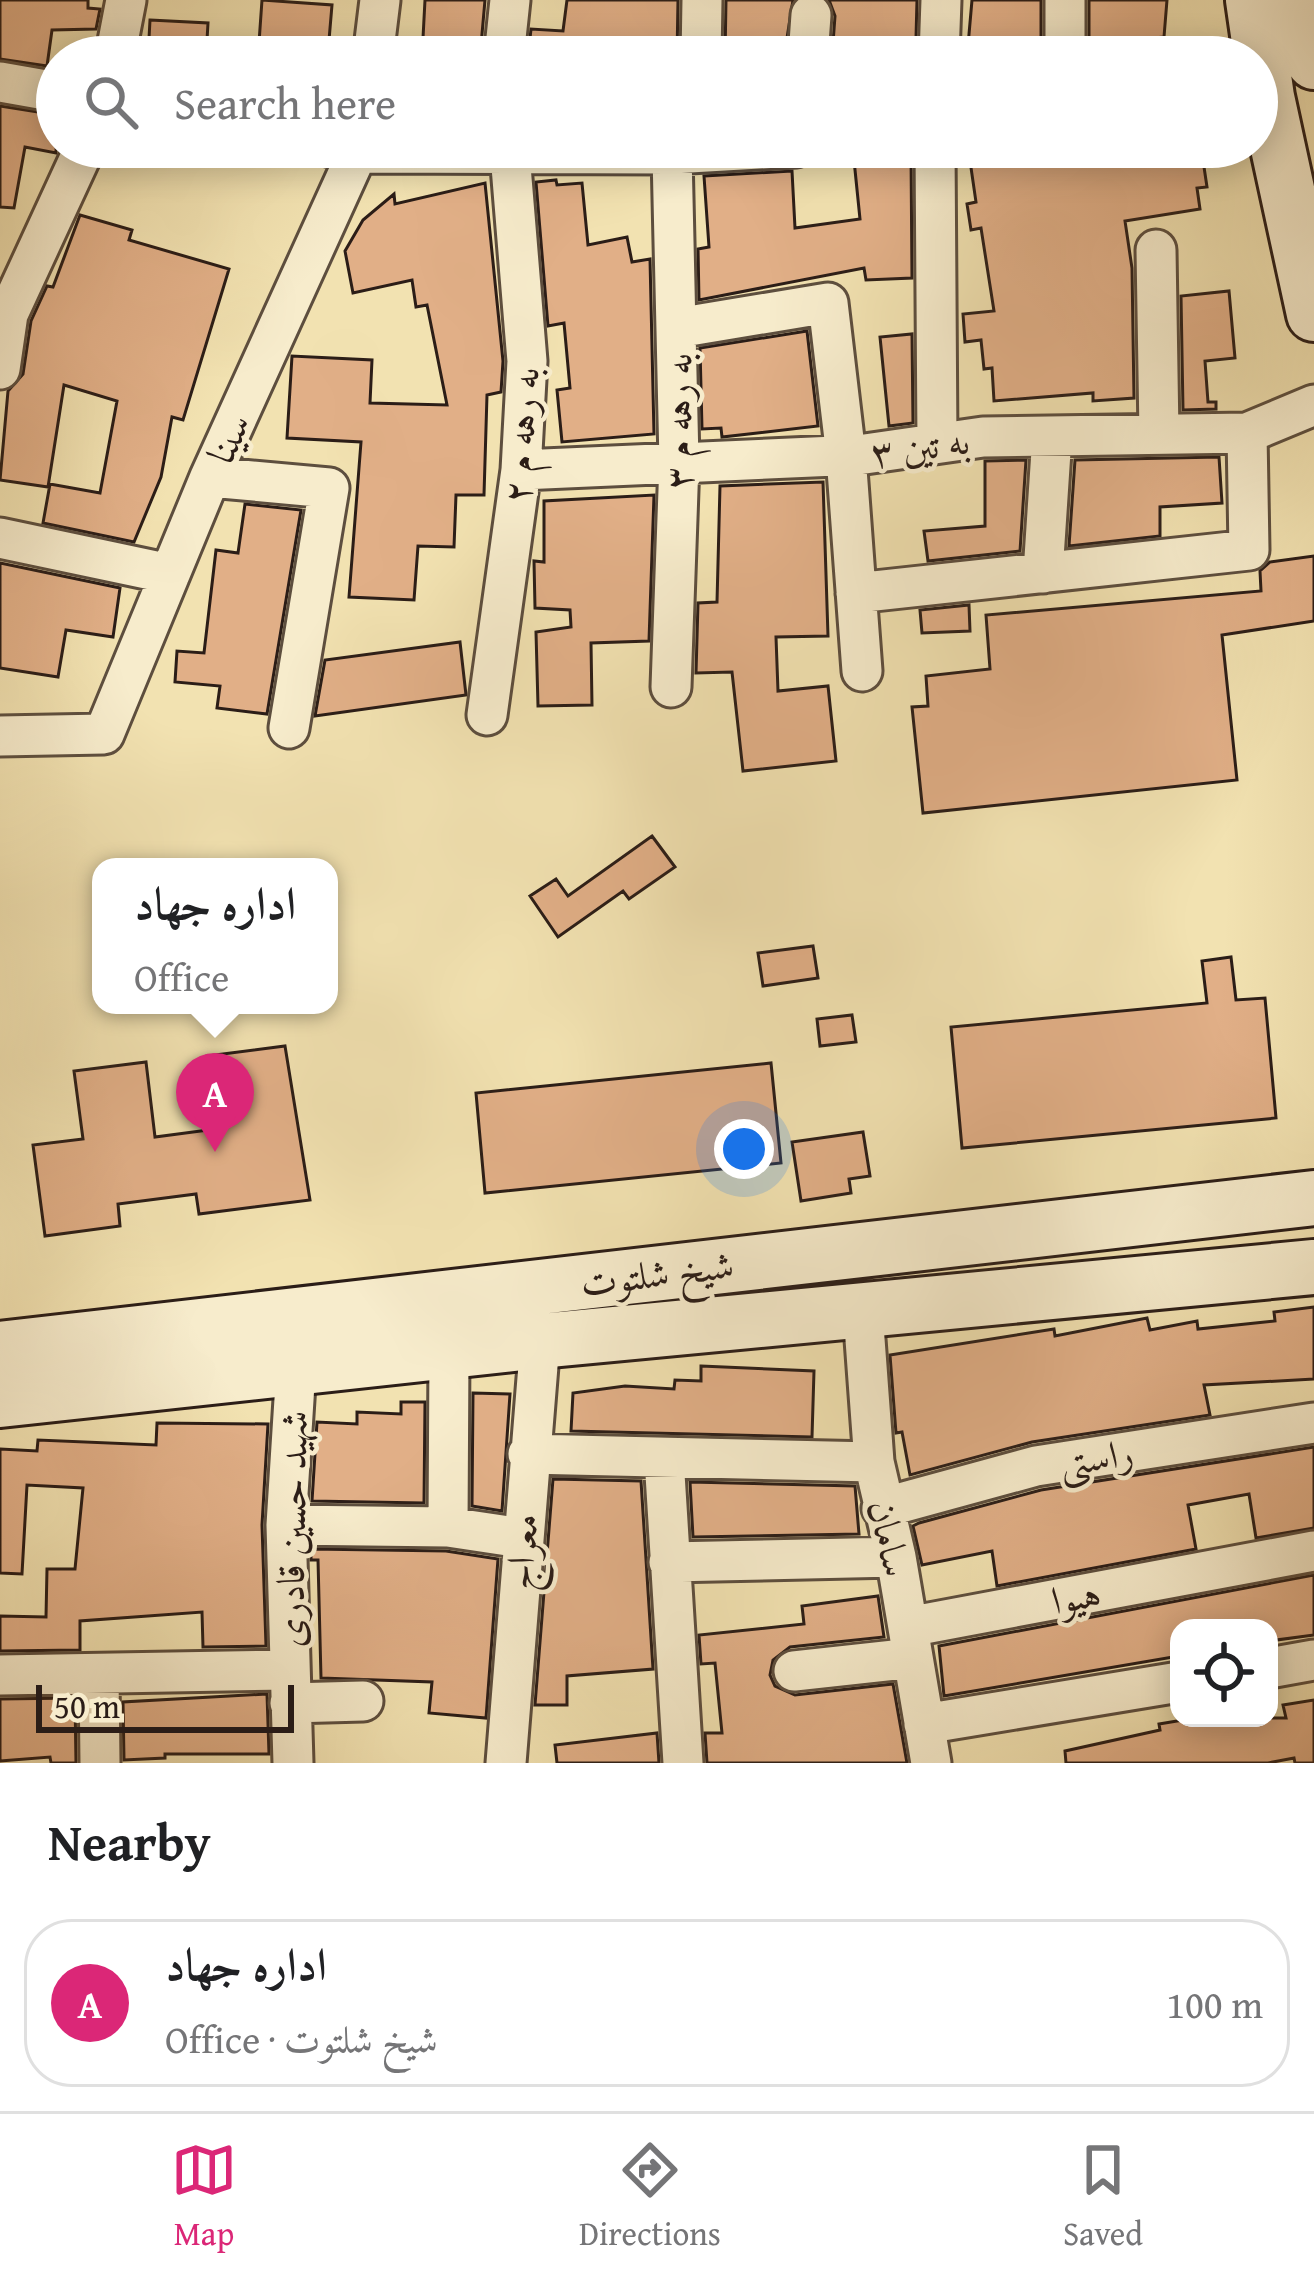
<!DOCTYPE html>
<html lang="en">
<head>
<meta charset="utf-8">
<style>
	body { margin:0; font-family:"Gentium Book Plus",Amiri,serif; background:#f2f2f2; color:#202124 }
	.controls { position:absolute; right:36px; bottom:36px; display:grid; overflow:hidden; border-radius:24px; box-shadow:0 6px 30px #0003 }
	.controls button { width:108px; height:108px; display:grid; place-items:center; padding:0; border:0; border-bottom:3px solid #e0e0e0; background:#fff; color:#202124; font:60px sans-serif }
	.scale { position:absolute; left:36px; bottom:30px; width:258px; box-sizing:border-box; padding-left:12px; border:6px solid #2b1d17; border-top:0; font-size:33px; line-height:42px; white-space:nowrap; color:#2b1d17; -webkit-text-stroke:9px #f7eccc; paint-order:stroke }
	.you { position:absolute; left:744px; top:1149px; width:42px; height:42px; margin:-30px; border:9px solid #fff; border-radius:50%; background:#1a73e8; box-shadow:0 0 0 18px #1a73e833 }
	.badge { display:grid; place-items:center; width:78px; height:78px; border-radius:50%; background:#db2777; color:#fff; font-size:39px; font-weight:700 }
	.pin { position:absolute; translate:-50% -99px; filter:drop-shadow(0 3px 6px #0008) }
	.pin::after { content:''; position:absolute; top:63px; width:42px; height:36px; background:inherit; clip-path:polygon(0 0,100% 0,50% 100%) }
	.popup { position:absolute; left:92px; top:858px; width:246px; height:156px; box-sizing:border-box; display:grid; place-content:center; border-radius:24px; background:#fff; filter:drop-shadow(0 3px 9px #0005); font-size:39px; white-space:nowrap; color:#757577 }
	.popup b { font-size:45px; color:#202124 }
	.popup::after { content:''; position:absolute; left:50%; top:100%; margin-left:-24px; border:24px solid transparent; border-top-color:#fff }
	.list { margin:0; padding:0; list-style:none }
	h2 { display:flex; justify-content:space-between; align-items:center; height:156px; margin:0; padding:0 48px; font-size:51px }
	h2 small { font-size:39px; font-weight:400; color:#757577 }
	.list li { display:grid; grid-template-columns:78px 1fr auto; gap:36px; align-items:center; box-sizing:border-box; height:168px; margin:0 24px 24px; padding:0 24px; border:3px solid #e0e0e0; border-radius:48px }
	.list b { display:block; font-size:45px; white-space:nowrap }
	.list p { margin:0; font-size:39px; white-space:nowrap; color:#757577 }
	.list em { font-size:39px; font-style:normal; color:#757577 }
	.icon { flex:none; width:66px; height:66px; fill:none; stroke:currentColor; stroke-width:2; stroke-linecap:round; stroke-linejoin:round }
	.map { position:relative; flex:none; width:1314px; height:1763px; overflow:hidden }
	.search { position:absolute; background:#fff; box-shadow:0 6px 30px #0003; left:36px; right:36px; top:36px; height:132px; display:flex; align-items:center; gap:30px; box-sizing:border-box; padding:0 42px; border-radius:66px; color:#757577; font-size:45px }
	.sheet { height:348px; background:#fff }
	nav { display:flex; justify-content:space-around; align-items:center; box-sizing:border-box; height:168px; border-top:3px solid #e0e0e0; background:#fff; font-size:33px; color:#757577 }
	nav a { display:grid; justify-items:center; gap:6px }
	nav .on { color:#db2777 }
	.map>svg:first-child { display:block }
	.building { fill:#e1af87; stroke:#2b1d17; stroke-width:3 }
	.lines { fill:none; stroke-linecap:round; stroke-linejoin:round }
	.minor-casing { stroke:#5d4e3e; stroke-width:45 }
	.secondary-casing { stroke:#2b1d17; stroke-width:60 }
	.minor { stroke:#f7eccc; stroke-width:39 }
	.secondary { stroke:#f7eccc; stroke-width:54 }
	.labels { text-anchor:middle; stroke-width:9; stroke-linejoin:round; paint-order:stroke }
	.street-label { font-size:39px; fill:#2b1d17; stroke:#f7eccc }
</style>
</head>
<body>
<div class="map">
<svg width="1314" height="1763" viewBox="0 0 1314 1763">
	<rect width="100%" height="100%" fill="#f2e2b1"/>
	<filter id="stains"><feTurbulence type="fractalNoise" baseFrequency=".00167" numOctaves="4"/><feColorMatrix values="0 0 0 0 .2 0 0 0 0 .09 0 0 0 0 .02 0 0 0 .5 -.17"/></filter>
	<radialGradient id="worn" r=".72"><stop offset=".6" stop-color="#630" stop-opacity="0"/><stop offset="1" stop-color="#630" stop-opacity=".3"/></radialGradient>
	<!-- building -->
	<path class="building" d="M0,0H88V8L100,9L96,29L52,30L47,66L0,59Z
		M262,0L332,5L328,52L258,57Z
		M425,0H485L480,57H422Z
		M567,0H678L677,57H528L531,29L563,31Z
		M726,0H793L784,57H725Z
		M829,0H917L916,38L900,40L902,57H832L835,16Z
		M972,0H1041V57H967Z
		M1089,0H1167L1164,37L1114,42L1115,57H1089Z
		M150,20L208,23L206,57H148Z
		M0,106L57,115L56,153L25,147L14,208L0,207Z
		M968,147H1201L1207,187L1197,188L1200,209L1125,221L1132,268L1134,398L1093,401V393L994,401L992,368L984,369L981,340L965,342L963,314L994,311L981,228L971,230L967,204L976,202Z
		M911,154L912,278L866,280L864,268L699,300L698,249L709,247L704,176L792,171L795,228L860,219L854,160Z
		M556,180L557,185L582,183L588,245L627,237L632,262L650,259L654,434L562,442L557,390L570,388L564,323L548,326L536,182Z
		M485,183L503,361L501,392L487,395L484,495H456L454,547L418,546L414,600L349,597L361,442L287,438L292,356L372,360L370,403L447,405L427,305L416,307L412,280L353,293L345,251L363,220L394,194L395,204Z
		M80,215L132,230L129,240L229,269L183,420L172,417L161,477L134,542L43,523L50,484L100,493L117,401L64,385L48,487L0,480L8,391L23,374L31,321L47,286L53,287Z
		M1229,291L1235,358L1205,361L1208,402H1216V409L1183,410L1181,296Z
		M807,331L818,426L722,437L721,428L702,429L700,348Z
		M912,334L913,423L889,426L880,337Z
		M1219,457L1222,503L1160,507V536L1069,546L1075,460Z
		M1026,460L1020,551L928,561L924,531L985,526V461Z
		M823,482L828,636L776,637L778,691L828,686L836,761L743,771L732,672L696,673L698,603L717,602L720,486Z
		M654,495L649,641L591,643L592,705L538,706L536,632L571,627L570,610L535,608L534,561L544,562V501Z
		M245,504L301,510L267,714L217,708L220,686L175,682L177,651L204,653L216,550L238,553Z
		M1314,556V621L1222,635L1237,780L923,813L912,707L928,706L926,676L990,669L986,615L1261,591L1260,571L1270,562Z
		M0,563L120,588L113,637L66,630L58,677L0,668Z
		M969,605L970,631L922,633L920,610Z
		M460,642L466,695L315,716L325,660Z
		M652,836L675,867L629,899L623,891L558,937L530,896L556,879L568,896Z
		M813,946L818,978L763,986L758,953Z
		M1231,957L1236,1000L1265,998L1276,1118L962,1148L951,1027L1207,1003L1202,961Z
		M852,1015L856,1042L820,1046L817,1019Z
		M285,1046L310,1200L199,1214L196,1194L118,1204L120,1226L45,1236L33,1145L83,1139L74,1071L146,1062L155,1137L216,1129L207,1056Z
		M771,1063L781,1163L485,1193L476,1093Z
		M863,1132L870,1176L849,1179L851,1193L801,1201L792,1142Z
		M1314,1307V1379L1204,1385L1210,1415L1032,1442L910,1475L902,1432L896,1433L890,1355L1054,1329L1055,1336L1147,1318L1150,1330L1197,1321L1198,1329L1275,1321L1274,1312Z
		M701,1366L814,1371L812,1437L571,1431L573,1393L625,1386L674,1389L675,1380L701,1381Z
		M473,1393L510,1394L502,1511L472,1506Z
		M401,1402H425L424,1503L312,1501L317,1422L357,1424V1412L401,1414Z
		M157,1423L268,1424L262,1525L266,1646L203,1647L202,1612L80,1621V1650L0,1651V1616L46,1617L47,1569H75L83,1488L27,1485L22,1574L0,1573V1449L37,1451L38,1440L156,1445Z
		M1314,1447V1528L1256,1538L1249,1494L1188,1505L1196,1549L997,1586L992,1551L922,1565L913,1526L919,1523L1041,1490Z
		M553,1479L641,1481L653,1669L567,1676V1705H535Z
		M690,1482L855,1486L859,1534L693,1537Z
		M311,1549L446,1551L498,1559L486,1718L429,1713L432,1682L321,1678L318,1560H311Z
		M1314,1575V1635L1269,1641V1628H1179V1656L944,1696L939,1646Z
		M878,1596L884,1637L790,1647L773,1660L770,1675L775,1686L795,1695L893,1684L907,1763H707L705,1733H722L715,1663L701,1664L699,1635L804,1624L802,1606Z
		M267,1694L269,1754H165V1758L124,1760L123,1702Z
		M75,1698L76,1763H51L50,1757L0,1761V1699Z
		M1314,1700V1763H1295L1294,1758L1268,1763H1066L1065,1751L1160,1730L1159,1724L1195,1718H1286L1283,1705Z
		M657,1733L659,1763H557L555,1745Z"/>
	<g class="lines">
		<!-- minor casing -->
		<g class="minor-casing">
			<path id="minor" d="M1065,0V57
				M115,57L126,0
				M373,57L380,0
				M504,57L510,0
				M701,57L702,0
				M808,57L811,15
				M939,57L941,0
				M0,82L57,92
				M331,147L360,153L672,154L796,147
				M935,147L937,443
				M1156,250L1159,434
				M677,328L828,303L846,456L862,671
				M0,369L8,314L85,147
				M521,470L858,455L983,437L1247,433L1314,405
				M210,477L329,488L289,728
				M0,538L170,574
				M1043,573L1052,436
				M856,593L1249,550L1247,433
				M671,687L679,462L672,154
				M487,715L521,470L527,361L510,154
				M0,736L104,734L210,477L360,147
				M863,1312L874,1462L896,1557L931,1763
				M528,1454L874,1462
				M664,1458L683,1763
				M882,1508L1036,1466L1314,1423
				M286,1525L448,1527L522,1538
				M448,1527L449,1353
				M669,1562L896,1557
				M908,1627L1314,1551
				M1269,1668L1314,1660
				M794,1671L913,1658
				M0,1675L288,1670
				M99,1675L100,1763
				M290,1703L363,1701
				M924,1724L1179,1682
				M293,1763L286,1525L296,1368
				M506,1763L540,1341"/>
		</g>
		<!-- secondary casing -->
		<g class="secondary-casing">
			<path id="secondary" d="M1253,0L1267,97L1314,314
				M1307,0L1314,62
				M0,1349L1314,1198
				M0,1400L540,1341L1314,1267"/>
		</g>
		<!-- minor -->
		<use href="#minor" class="minor"/>
		<!-- secondary -->
		<use href="#secondary" class="secondary"/>
	</g>
	<g class="labels">
		<!-- street labels -->
		<g class="street-label">
			<text transform="translate(677 421) rotate(-90)" y="14">به رهه م ۳</text>
			<text transform="translate(520 435) rotate(-86)" y="14">به رهه م ۲</text>
			<text transform="translate(228 438) rotate(-65)" y="14">سینا</text>
			<text transform="translate(920 446) rotate(-8)" y="14">به تین ۳</text>
			<text transform="translate(657 1273) rotate(-7)" y="14">شیخ شلتوت</text>
			<text transform="translate(1096 1457) rotate(-9)" y="14">راستی</text>
			<text transform="translate(291 1529) rotate(-89)" y="14">شهید حسین قادری</text>
			<text transform="translate(890 1538) rotate(77)" y="14">سامان</text>
			<text transform="translate(521 1552) rotate(-86)" y="14">معراج</text>
			<text transform="translate(1076 1596) rotate(-11)" y="14">هیوا</text>
		</g>
	</g>
	<rect width="100%" height="100%" filter="url(#stains)"/>
	<rect width="100%" height="100%" fill="url(#worn)"/>
</svg>
<div class="controls">
<button><svg class="icon" aria-label="locate" viewBox="0 0 24 24"><circle cx="12" cy="12" r="6"/><path d="M12 2v4M12 18v4M2 12h4M18 12h4"/></svg></button>
</div>
<div class="scale">50 m</div>
<div class="you"></div>
<div class="pin badge" style="left:215px;top:1152px">A</div>
<div class="popup"><b>اداره جهاد</b>Office</div>
<div class="search"><svg class="icon" aria-label="search" viewBox="0 0 24 24"><circle cx="10" cy="10" r="6"/><path d="M15 15l6 6"/></svg>Search here</div>
</div>
<section class="sheet">
<h2>Nearby<small></small></h2>
<ul class="list">
<li><span class="badge">A</span><div><b>اداره جهاد</b><p>Office · شیخ شلتوت</p></div><em>100 m</em></li>
</ul>
</section>
<nav>
<a class="on"><svg class="icon" aria-label="map" viewBox="0 0 24 24"><path d="M3 6l6-2 6 2 6-2v14l-6 2-6-2-6 2zM9 4v14M15 6v14"/></svg>Map</a>
<a><svg class="icon" aria-label="directions" viewBox="0 0 24 24"><path d="M12 3l9 9-9 9-9-9zM9 14v-3h6M13 9l2 2-2 2"/></svg>Directions</a>
<a><svg class="icon" aria-label="saved" viewBox="0 0 24 24"><path d="M7 4h10v16l-5-4-5 4z"/></svg>Saved</a>
</nav>
</body>
</html>
